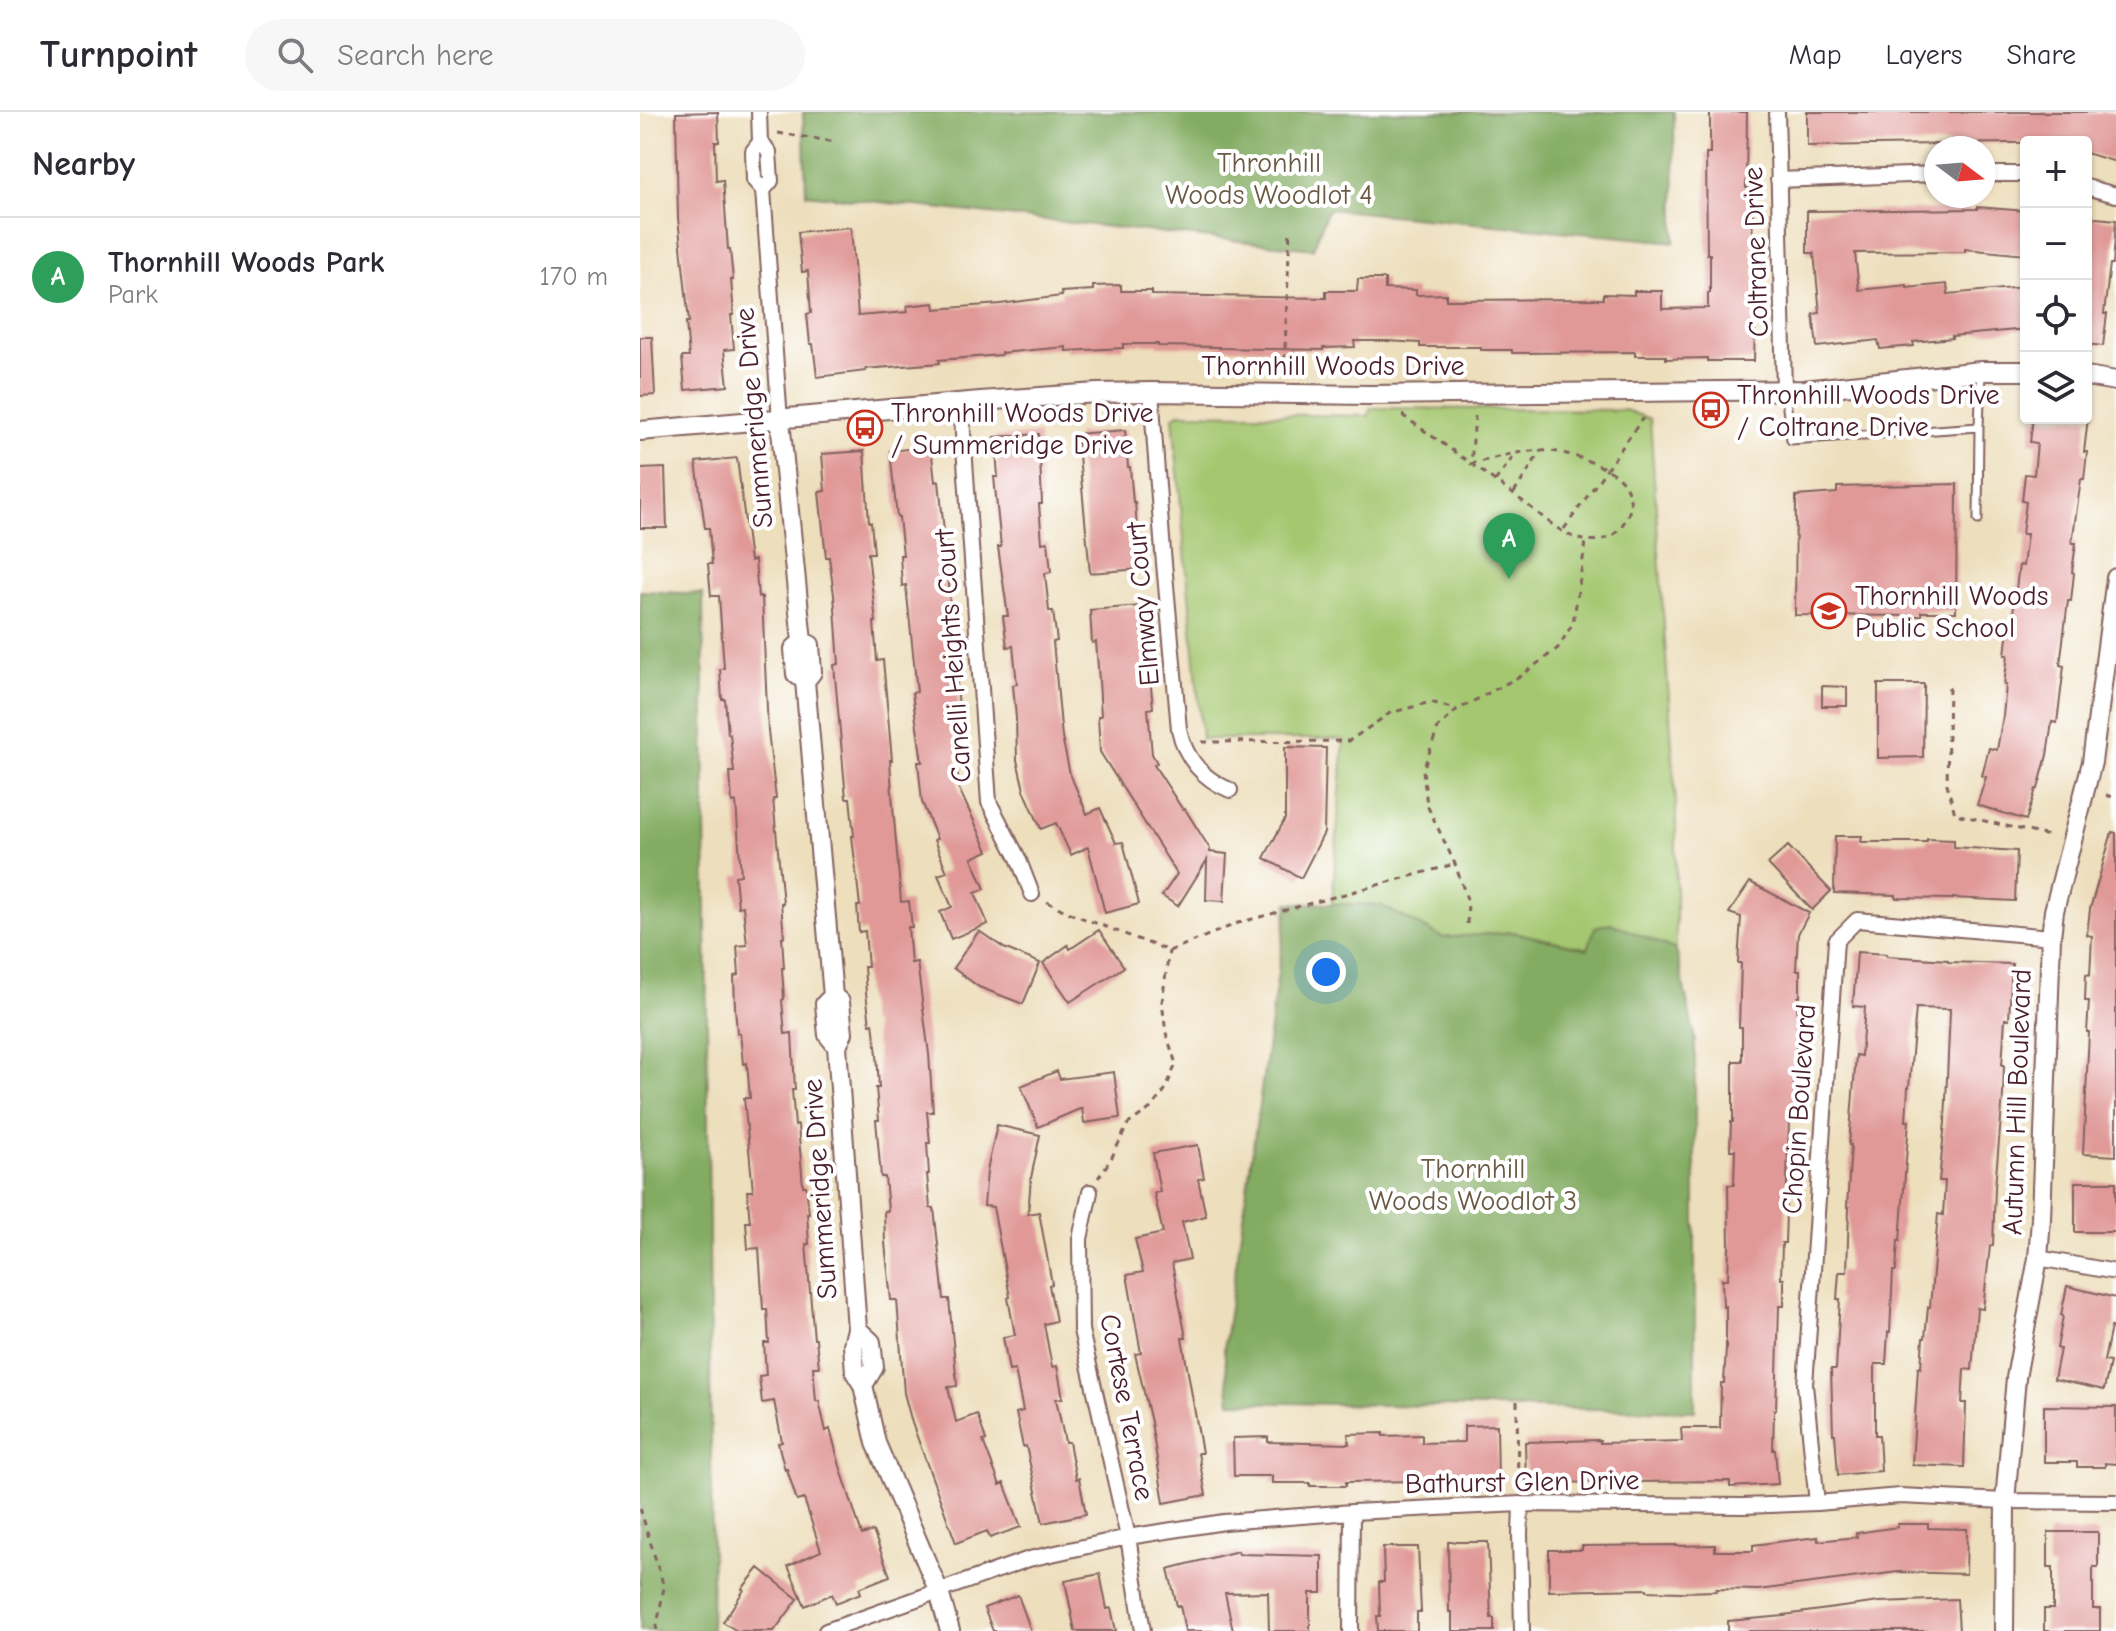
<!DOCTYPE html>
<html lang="en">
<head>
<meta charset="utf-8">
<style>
	body { margin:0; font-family:"Comic Neue",sans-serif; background:#f7f7f7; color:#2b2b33 }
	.controls { position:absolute; right:24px; top:24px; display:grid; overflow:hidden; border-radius:8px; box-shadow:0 2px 6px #0004 }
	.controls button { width:72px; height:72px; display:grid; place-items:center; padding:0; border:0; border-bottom:2px solid #e1e1e2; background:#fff; color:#2b2b33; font:40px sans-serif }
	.compass { position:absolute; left:1284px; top:24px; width:72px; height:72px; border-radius:50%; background:#fff; box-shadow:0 2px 6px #0004; rotate:106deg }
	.you { position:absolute; left:686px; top:860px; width:28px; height:28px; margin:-20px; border:6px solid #fff; border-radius:50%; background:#1a73e8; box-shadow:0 0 0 12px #1a73e833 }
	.badge { display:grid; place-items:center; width:52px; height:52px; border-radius:50%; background:#c8321e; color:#fff; font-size:26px; font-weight:700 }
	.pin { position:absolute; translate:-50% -66px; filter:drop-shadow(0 2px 4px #0008) }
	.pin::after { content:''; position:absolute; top:42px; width:28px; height:24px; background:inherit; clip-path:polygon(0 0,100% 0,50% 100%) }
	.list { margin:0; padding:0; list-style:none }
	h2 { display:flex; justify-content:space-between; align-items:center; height:104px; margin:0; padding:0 32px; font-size:34px }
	h2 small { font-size:26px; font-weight:400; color:#7c7c81 }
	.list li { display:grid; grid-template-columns:52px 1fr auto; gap:24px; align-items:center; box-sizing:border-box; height:120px; padding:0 32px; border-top:2px solid #e1e1e2 }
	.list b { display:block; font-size:30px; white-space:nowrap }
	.list p { margin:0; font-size:26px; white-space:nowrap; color:#7c7c81 }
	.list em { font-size:26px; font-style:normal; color:#7c7c81 }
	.icon { flex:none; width:44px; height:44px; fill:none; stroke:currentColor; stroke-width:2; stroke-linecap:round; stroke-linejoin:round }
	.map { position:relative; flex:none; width:1476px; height:1519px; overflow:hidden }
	header { display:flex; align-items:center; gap:48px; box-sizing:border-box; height:112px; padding:0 40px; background:#fff; border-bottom:2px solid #e1e1e2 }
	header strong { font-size:38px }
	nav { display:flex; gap:44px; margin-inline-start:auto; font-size:28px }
	.search { width:560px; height:72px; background:#f7f7f7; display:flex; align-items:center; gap:20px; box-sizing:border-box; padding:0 28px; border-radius:44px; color:#7c7c81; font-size:30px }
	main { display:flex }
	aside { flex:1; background:#fff }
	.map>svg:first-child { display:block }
	.green { fill:#a4c770; stroke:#77734e; stroke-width:2 }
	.forest { fill:#83ac62; stroke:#666646; stroke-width:2 }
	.building { fill:#e09997 }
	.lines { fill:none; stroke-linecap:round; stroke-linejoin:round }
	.lane-casing { stroke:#83625e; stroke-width:11 }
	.street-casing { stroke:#83625e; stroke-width:18 }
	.secondary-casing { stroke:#83625e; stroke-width:22 }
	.path { stroke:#83625e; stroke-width:3; stroke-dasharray:6 6; stroke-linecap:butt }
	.lane { stroke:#fff; stroke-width:7 }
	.street { stroke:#fff; stroke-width:14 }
	.secondary { stroke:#fff; stroke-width:18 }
	.labels { text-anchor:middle; stroke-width:8; stroke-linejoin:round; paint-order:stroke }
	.park-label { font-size:28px; fill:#6a5a43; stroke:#fff }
	.street-label { font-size:28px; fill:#4a1f2b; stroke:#fff }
	.poi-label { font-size:28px; fill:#4a1f2b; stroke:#fff; text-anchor:start }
</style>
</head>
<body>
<header>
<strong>Turnpoint</strong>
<div class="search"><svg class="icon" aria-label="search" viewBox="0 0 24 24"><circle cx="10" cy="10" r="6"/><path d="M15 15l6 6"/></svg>Search here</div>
<nav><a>Map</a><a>Layers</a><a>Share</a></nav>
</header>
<main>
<aside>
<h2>Nearby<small></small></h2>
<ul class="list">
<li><span class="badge" style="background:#2e9e5b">A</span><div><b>Thornhill Woods Park</b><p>Park</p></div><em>170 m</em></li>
</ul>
</aside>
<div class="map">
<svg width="1476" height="1519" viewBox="0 0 1476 1519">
	<rect width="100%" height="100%" fill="#fff"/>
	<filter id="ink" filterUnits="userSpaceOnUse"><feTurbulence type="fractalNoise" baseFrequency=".0125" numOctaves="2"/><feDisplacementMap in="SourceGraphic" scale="16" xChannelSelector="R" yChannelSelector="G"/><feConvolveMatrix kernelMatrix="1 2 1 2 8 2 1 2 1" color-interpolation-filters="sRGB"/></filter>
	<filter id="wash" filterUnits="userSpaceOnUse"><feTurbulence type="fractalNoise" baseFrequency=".006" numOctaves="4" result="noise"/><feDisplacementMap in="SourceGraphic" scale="32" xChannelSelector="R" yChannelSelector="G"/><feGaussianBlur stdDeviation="1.8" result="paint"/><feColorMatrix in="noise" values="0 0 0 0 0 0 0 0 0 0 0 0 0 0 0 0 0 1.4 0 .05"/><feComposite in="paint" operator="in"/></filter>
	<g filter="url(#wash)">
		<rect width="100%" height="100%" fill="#eddebc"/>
		<!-- green -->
		<path class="green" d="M730,296L985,298L1010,307L1036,693V838L970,811L948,837L873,820L803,826L740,793L692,792L704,627H562L533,305L539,301L729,304Z"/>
		<!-- forest -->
		<path class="forest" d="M163,0H1034L1035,130L688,97L673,137L166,82Z
			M0,479L63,482L72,1447L71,1519H0Z
			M648,791L740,793L803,826L873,820L948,837L955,815L970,811L1036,838L1055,927V1299L590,1290L584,1237Z"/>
		<g id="blocks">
			<!-- building -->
			<path class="building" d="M78,0L79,30H75L76,69L83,68L88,137H90L93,168H91L94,203H91L94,237L84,238L88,274L45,278L42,245H49L46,210H49L38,106L36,1Z
				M1070,0H1107L1106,76H1113L1112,146H1115L1116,181L1114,249H1067V246L1026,247V244H995V240L872,241V238H841V235H780V231L747,229H714L715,235L683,236V238L579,236V235L518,234V232H483V236L426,239V235L392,238L361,241V243L299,248L300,251L225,257L226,259L177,265L173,232H170L167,202L171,201L168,159L162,160L158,120L211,115L218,204L268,200L267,194L294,191L295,197L360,192L422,184L421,180L453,178V174L481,173V179H512V183L686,186V179H717L718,167H745V177L776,178V183L806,182V188L963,187V182L994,183V179H1022V197L1068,196V181H1070V142H1067L1066,41H1070Z
				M1167,0H1469L1476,2V50L1446,41V30L1167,34Z
				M1337,95L1386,99V143L1325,137V140L1215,141L1219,178L1267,173V176L1307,172L1308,182L1384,175L1386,217L1312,224V226L1273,230L1274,234L1240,237L1238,228L1177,235L1173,202L1180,201L1174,141H1167V99L1337,97Z
				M1446,105L1476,108L1473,152H1470L1464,202H1467L1463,234L1446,232Z
				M0,225H12L15,283L0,284Z
				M1393,306H1448L1444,340H1447L1444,367H1441L1432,431H1436L1432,460L1434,461L1431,489H1428L1420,553L1424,554L1417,611L1412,610L1407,643L1398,677H1396L1386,708L1337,693L1346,665L1342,664L1349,636L1357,638L1363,604L1366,573H1364L1368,543H1365L1368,516L1371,517L1379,453L1383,454L1387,422H1382L1386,390L1382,389L1385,362L1394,363L1397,331L1390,330Z
				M485,318L488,355H490L493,390H495L500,457L450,461L437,322Z
				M399,322L402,392H399L402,431L408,430L411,460L405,461L409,499H413L417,529L413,530L422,625L430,662L447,702L460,696L476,731L483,730L499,792L465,801L448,735L431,743L416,711L401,717L384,678L377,648L376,606L373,573L377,572L373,534L367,535L363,504H368L358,435H361L354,365H358L355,325Z
				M291,334L295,370L299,369L309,470L310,504H308L311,543L314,542L317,573L323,642H316L319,677L348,739L332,746L345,777L335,781L348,812L311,827L300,800L312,795L298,763L307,760L294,728L297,727L282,690L278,650H282L272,581L277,580L266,473L262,474L260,443H263L259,405H257L250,339Z
				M224,339L229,410H231L234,441H228L236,510H234L237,549L243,548L252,648H250L252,682L261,790L269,789L272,815H268L271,851L277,850L289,942L293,1000H287L290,1031H287L289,1062H287L290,1096H294L304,1187H309L317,1274L308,1275L316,1310L337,1302L346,1328L343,1329L360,1373L364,1371L381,1415L350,1426L347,1419L316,1431L272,1311L264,1281L257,1188H251L245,1131L244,1099H248L245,1065H241L236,1008H239L236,976H239L237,942L233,911L230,912L226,881L224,855H228L225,819L219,820L217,794H220L212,724H214L210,686H206L194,553L199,552L194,483L189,445H186L179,380L185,379L182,342Z
				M97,346L110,449L115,448L118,485H122L128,619L136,687H133L143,791H141L144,825H142L144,856H142L144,887L142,888L145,922L152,921L155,978H152L155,1014L158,1013L163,1074H166L169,1101H167L169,1132H166L174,1227H176L179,1255H173L176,1289H179L186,1319L190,1317L200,1354L222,1423L233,1419L250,1464L219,1476L221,1481L196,1491L192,1482L165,1494L148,1454L181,1439L164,1387L157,1389L147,1357L145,1358L138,1331L142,1330L134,1289L122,1291L119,1264L126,1263L124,1231H129L127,1197H123L119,1136L108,1137L106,1110H110L107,1079H113L104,986H110L107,951L103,952L100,921H97L95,895L94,864L99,863L97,834L107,833L103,794L98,795L95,764L101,763L96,690L92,691L90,660H94L90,622H88L85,587H82L80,557L84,556L79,484H71L68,452H72L69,416H65L56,350Z
				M25,356L27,416H0V357Z
				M1317,372L1316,500H1281V504L1155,503L1156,384L1197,381V375Z
				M500,494L506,564H510L513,596L508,597L512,642L517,651L514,653L543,698L545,697L570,737V740L587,742L584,789L566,788L567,748L538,794L522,784L537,762L460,640L458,604H461L459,568L456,530L452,531L450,498Z
				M1238,572H1284L1283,645L1238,646Z
				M1182,574L1207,575V594H1182Z
				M645,635L686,636L684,721L661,766L624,746L645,707Z
				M1472,720L1476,721V1044L1443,1042L1449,920H1447L1449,889H1445L1446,862L1450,863L1452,824L1447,823L1450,797Z
				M1195,724H1222L1221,730H1287V727L1314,728V735L1377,739L1375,789L1313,786V787L1256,786V783L1194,781Z
				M1148,734L1191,779L1172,798L1128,752Z
				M1110,770L1169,801L1158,822L1156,858H1160V885H1158L1153,1008H1149L1145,1131H1142L1141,1167H1144V1194H1139L1136,1298H1134L1133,1338H1135L1138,1372L1090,1375V1369L886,1371L885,1330L960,1328V1331L1042,1329L1041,1316H1080L1081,1271H1084L1086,1236V1194L1083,1195L1082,1167H1088L1089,1135L1088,1073H1094L1095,1038H1090L1091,1010H1093V949H1102V915H1099L1101,851H1098L1101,805L1089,801Z
				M459,818L484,855L430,890L403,851L428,833L430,837Z
				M339,819L364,836L400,851L383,892L339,875L313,856Z
				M1217,840L1247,842V844L1308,848V850L1372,852L1369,907H1365L1362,953H1364L1363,983L1355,1075L1353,1134H1350L1343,1197L1337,1196L1332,1258L1324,1257L1322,1291H1326L1324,1355L1272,1353L1278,1255L1281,1256L1283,1226H1285L1288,1195H1290L1298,1102L1303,1103L1305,1069H1299L1305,1010L1310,900V897L1276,896L1269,975H1268L1266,1009H1269L1260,1129L1258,1128L1256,1159H1253L1250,1220H1248L1246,1252H1235V1323H1239L1241,1359L1198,1363L1195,1322H1193L1191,1257H1196L1200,1187H1197L1199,1160H1207L1209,1095H1207L1211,1033H1209L1216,943L1221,944L1225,895L1213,894Z
				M417,959L420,967L474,960L480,1006L444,1011L442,996L398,1015L381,974Z
				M357,1013L400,1023L391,1066L388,1102L399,1100L412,1172L409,1173L416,1209L404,1212L412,1255L417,1254L423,1286L416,1287L425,1330H429L436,1367L439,1366L446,1402L403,1411L386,1334L383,1335L376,1301L383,1299L375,1258L369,1259L363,1225L375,1223L368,1186L370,1185L353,1095L344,1094L347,1059Z
				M558,1033L564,1066L558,1067L566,1104L542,1110L550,1147L532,1151L546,1226H542L562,1341H558L566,1383L524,1391L511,1310L495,1242L501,1241L487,1163L503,1160L495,1127L523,1121L514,1081L520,1080L513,1041Z
				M1435,1070H1476V1120H1435Z
				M1427,1174L1476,1186V1204L1473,1216L1471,1215L1464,1249L1470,1250L1464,1278L1414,1267L1420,1237L1417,1236L1423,1204L1421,1203Z
				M1404,1294L1476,1295V1352L1465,1351V1355H1437V1350H1404Z
				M857,1313L858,1368L786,1371V1369L706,1370V1374H670V1371H632V1364H594L593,1326L628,1325V1330L709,1332L708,1322L743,1321V1324L782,1323V1331L824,1330V1314Z
				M1258,1412H1288V1416L1327,1417L1326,1462L1258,1460L1118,1478L1076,1477V1479L1042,1480L1007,1479V1477L909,1479V1438H942V1434L1036,1433V1434L1075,1433V1439H1113V1433L1178,1425V1429L1217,1425L1216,1421L1258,1415Z
				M1408,1420H1458V1455H1453V1497H1460V1519H1404V1497H1413V1455H1408Z
				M808,1430H848L851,1506H854V1519H812V1500H809Z
				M743,1435H778L781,1500H777V1519H738L737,1504H740L739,1470H744Z
				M598,1439L599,1442L682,1444V1481H670V1519H629L628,1480L585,1481L593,1519H545L540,1493L537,1494L528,1457Z
				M119,1456L158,1487L134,1519H97L83,1510L104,1478L102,1477Z
				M460,1462L467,1497L471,1496L476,1519H435L425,1469Z
				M378,1483L391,1519H353L344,1496Z
				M1317,1487L1319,1519H1088V1509L1145,1504L1144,1503L1239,1490Z"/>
		</g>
	</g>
	<g filter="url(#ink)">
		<use href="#blocks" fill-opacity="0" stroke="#83625e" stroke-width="2"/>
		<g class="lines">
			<!-- lane casing -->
			<g class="lane-casing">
				<path id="lane" d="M1145,280L1151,328L1339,315L1341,260
					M1338,408L1339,315"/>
			</g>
			<!-- street casing -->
			<g class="street-casing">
				<path id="street" d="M119,0L120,30L113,39L114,68L123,78L140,308
					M1137,0L1144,278
					M120,30L129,40L131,69L123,78
					M1344,62H1386
					M1138,68L1296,62
					M1446,75L1476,83
					M511,280L523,440L539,617C545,646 563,667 590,678
					M321,292L349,690L378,746L392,782
					M450,1080L440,1127L441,1218L488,1425L503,1519
					M1398,1146L1476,1160
					M1177,1391L1165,1273L1196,829L1217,808L1411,825
					M881,1392L880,1422L882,1519
					M186,1519L389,1447L488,1425L584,1410L712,1400L881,1392L1103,1394L1177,1391L1260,1384L1365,1389L1476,1390
					M711,1519L712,1400"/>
			</g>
			<!-- secondary casing -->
			<g class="secondary-casing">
				<path id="secondary" d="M1446,264L1476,269
					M140,308L162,530L170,533L172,560L165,569L193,884L200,890L203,921L197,934L217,1217
					M0,319L340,289L457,281L511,280L730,283L1164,278L1341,259H1386
					M162,530L154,537L156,562L165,569
					M193,884L185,892L188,923L197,934
					M223,1273L234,1255L231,1230L217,1217L213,1233L215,1260L223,1273L236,1331L299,1480L310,1519
					M1364,1519L1365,1389L1376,1266L1398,1146L1401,1107L1411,825L1414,799L1452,650L1476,466"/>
			</g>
			<!-- path -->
			<path class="path" d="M138,21L197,30
				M644,260L650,117
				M762,303C802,331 842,359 881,388C896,399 914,416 931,424C946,431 970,431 980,416C988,406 993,395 989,383C985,368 974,360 960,354C908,330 884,338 831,352L835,304
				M855,369L876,341
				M874,381L902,337
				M924,417L1003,306
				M1309,575L1307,672L1315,702L1409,724
				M562,630L709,629L750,601L791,590L817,598
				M1466,683L1476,686
				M407,790L432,802L529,839L598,811L815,752
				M827,812L828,790L815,752L787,693L783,658L798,616L817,598L882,563L918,536L933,511L946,428
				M458,1066L471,1047L488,1012L511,996L525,978L536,952L526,921L522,890L529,839
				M877,1289L878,1378
				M0,1396L24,1475L16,1519"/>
			<!-- lane -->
			<use href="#lane" class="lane"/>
			<!-- street -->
			<use href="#street" class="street"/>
			<!-- secondary -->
			<use href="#secondary" class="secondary"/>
		</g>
	</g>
	<!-- icons -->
	<defs>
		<g id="bus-ring" transform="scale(1.8)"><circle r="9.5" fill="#fff" stroke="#c8321e" stroke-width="1.5"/><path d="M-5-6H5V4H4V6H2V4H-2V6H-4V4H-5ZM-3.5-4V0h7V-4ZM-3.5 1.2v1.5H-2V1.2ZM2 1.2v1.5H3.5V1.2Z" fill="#c8321e"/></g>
		<g id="school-ring" transform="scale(1.8)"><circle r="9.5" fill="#fff" stroke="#c8321e" stroke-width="1.5"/><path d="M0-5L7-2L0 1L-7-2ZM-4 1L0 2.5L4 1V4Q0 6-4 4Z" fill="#c8321e"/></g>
	</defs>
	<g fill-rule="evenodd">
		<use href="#bus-ring" x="1071" y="298"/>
		<use href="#bus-ring" x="225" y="316"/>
		<use href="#school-ring" x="1189" y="499"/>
	</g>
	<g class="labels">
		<!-- park labels -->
		<g class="park-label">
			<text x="629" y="60">Thronhill<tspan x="629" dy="32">Woods Woodlot 4</tspan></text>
			<text x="833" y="1066">Thornhill<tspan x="833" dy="32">Woods Woodlot 3</tspan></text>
		</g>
		<!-- street labels -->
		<g class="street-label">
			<text transform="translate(1115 140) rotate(-92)" y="10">Coltrane Drive</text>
			<text x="693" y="263">Thornhill Woods Drive</text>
			<text transform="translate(113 306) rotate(-95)" y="10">Summeridge Drive</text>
			<text transform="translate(502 492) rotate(-95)" y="10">Elmway Court</text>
			<text transform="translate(312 544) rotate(-94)" y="10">Canelli Heights Court</text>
			<text transform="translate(1376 990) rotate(-88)" y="10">Autumn Hill Boulevard</text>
			<text transform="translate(1158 997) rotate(-86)" y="10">Chopin Boulevard</text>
			<text transform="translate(179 1077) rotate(-94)" y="10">Summeridge Drive</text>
			<text transform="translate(488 1295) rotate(79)" y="10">Cortese Terrace</text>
			<text transform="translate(882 1369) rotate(-1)" y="10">Bathurst Glen Drive</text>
		</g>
		<!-- poi labels -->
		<g class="poi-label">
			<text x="1097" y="292">Thronhill Woods Drive<tspan x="1097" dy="32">/ Coltrane Drive</tspan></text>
			<text x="251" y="310">Thronhill Woods Drive<tspan x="251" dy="32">/ Summeridge Drive</tspan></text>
			<text x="1215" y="493">Thornhill Woods<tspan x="1215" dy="32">Public School</tspan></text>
		</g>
	</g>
</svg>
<div class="controls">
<button>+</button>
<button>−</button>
<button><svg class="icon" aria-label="locate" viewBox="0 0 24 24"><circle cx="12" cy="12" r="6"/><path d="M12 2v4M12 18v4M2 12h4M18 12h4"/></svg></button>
<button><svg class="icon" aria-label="layers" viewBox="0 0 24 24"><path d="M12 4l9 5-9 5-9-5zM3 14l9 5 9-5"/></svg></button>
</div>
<svg class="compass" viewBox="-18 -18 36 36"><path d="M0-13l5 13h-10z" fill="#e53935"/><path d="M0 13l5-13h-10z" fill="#7c7c81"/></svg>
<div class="you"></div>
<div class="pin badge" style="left:869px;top:467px;background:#2e9e5b">A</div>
</div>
</main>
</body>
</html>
